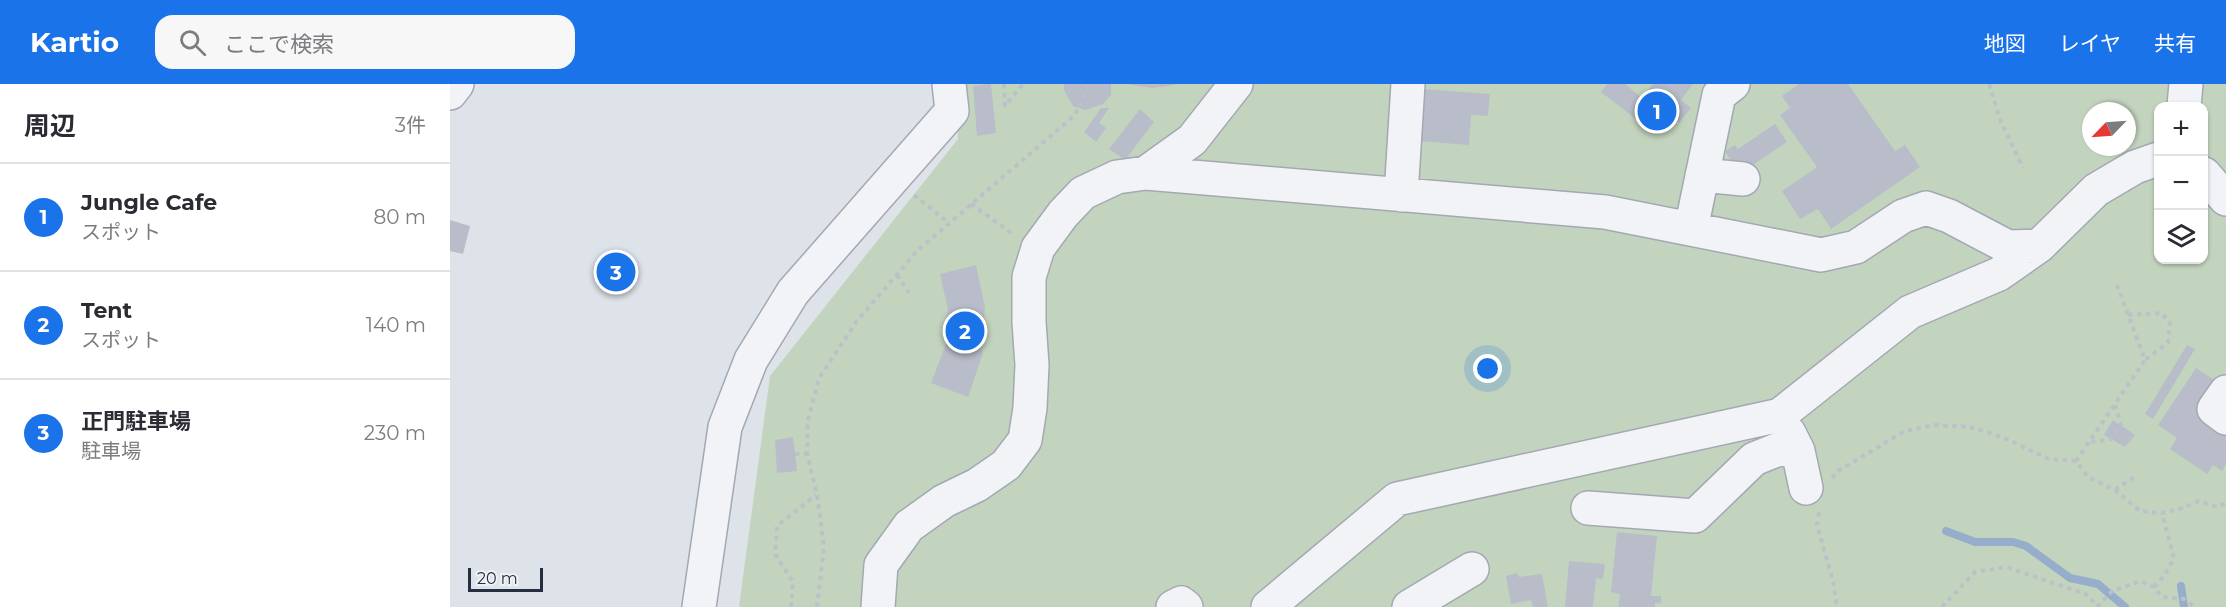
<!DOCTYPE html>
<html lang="ja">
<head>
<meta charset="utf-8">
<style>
	body { margin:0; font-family:Montserrat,"Noto Sans JP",sans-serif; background:#f7f7f7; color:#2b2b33 }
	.controls { position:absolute; right:18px; top:18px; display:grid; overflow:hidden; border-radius:12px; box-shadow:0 2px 4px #0004 }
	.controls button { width:54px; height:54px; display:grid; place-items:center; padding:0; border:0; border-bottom:2px solid #e1e1e2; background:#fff; color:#2b2b33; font:30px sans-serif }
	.compass { position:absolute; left:1632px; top:18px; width:54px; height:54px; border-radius:50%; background:#fff; box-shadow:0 2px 4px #0004; rotate:245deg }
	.scale { position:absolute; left:18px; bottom:15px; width:75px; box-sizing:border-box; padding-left:6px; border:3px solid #262e41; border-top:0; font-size:16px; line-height:21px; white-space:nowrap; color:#262e41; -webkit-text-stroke:4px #eef1f6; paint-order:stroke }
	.you { position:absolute; left:1038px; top:285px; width:21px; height:21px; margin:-15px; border:4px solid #fff; border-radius:50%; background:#1a73e8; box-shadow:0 0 0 9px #1a73e833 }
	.badge { display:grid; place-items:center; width:39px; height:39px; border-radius:50%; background:#1a73e8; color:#fff; font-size:20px; font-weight:700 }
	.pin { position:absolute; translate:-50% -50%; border:3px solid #fff; box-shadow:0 2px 6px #0006 }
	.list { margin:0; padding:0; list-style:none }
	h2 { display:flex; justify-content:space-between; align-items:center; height:78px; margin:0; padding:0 24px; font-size:26px }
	h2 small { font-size:20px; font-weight:400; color:#7c7c81 }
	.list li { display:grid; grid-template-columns:39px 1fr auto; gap:18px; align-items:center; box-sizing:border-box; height:108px; padding:0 24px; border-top:2px solid #e1e1e2 }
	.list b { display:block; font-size:22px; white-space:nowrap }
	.list p { margin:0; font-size:20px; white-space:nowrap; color:#7c7c81 }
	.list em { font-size:20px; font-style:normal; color:#7c7c81 }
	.icon { flex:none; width:33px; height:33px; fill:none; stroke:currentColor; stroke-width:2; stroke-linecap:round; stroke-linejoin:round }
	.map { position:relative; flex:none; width:1776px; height:523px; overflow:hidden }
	header { display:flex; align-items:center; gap:36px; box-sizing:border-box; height:84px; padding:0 30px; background:#1a73e8; color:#fff }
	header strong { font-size:28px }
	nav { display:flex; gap:33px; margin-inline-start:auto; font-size:21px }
	.search { width:420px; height:54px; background:#f7f7f7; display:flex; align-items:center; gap:15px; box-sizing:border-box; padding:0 21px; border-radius:18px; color:#7c7c81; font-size:22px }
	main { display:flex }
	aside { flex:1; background:#fff }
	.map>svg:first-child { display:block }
	.green { fill:#c3d4be; fill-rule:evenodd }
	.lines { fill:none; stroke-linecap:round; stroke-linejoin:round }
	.stream { stroke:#96adcc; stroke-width:8 }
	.building { fill:#b8bdc9 }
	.minor-casing { stroke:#a3a8b3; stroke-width:36 }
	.path { stroke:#bcc0c8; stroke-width:4; stroke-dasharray:4.5 4.5; stroke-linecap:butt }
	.minor { stroke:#f1f3f7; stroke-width:33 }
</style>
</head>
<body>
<header>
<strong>Kartio</strong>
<div class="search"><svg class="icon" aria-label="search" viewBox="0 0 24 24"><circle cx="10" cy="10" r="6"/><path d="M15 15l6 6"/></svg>ここで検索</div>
<nav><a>地図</a><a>レイヤ</a><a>共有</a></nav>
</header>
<main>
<aside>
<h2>周辺<small>3件</small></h2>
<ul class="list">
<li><span class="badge">1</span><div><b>Jungle Cafe</b><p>スポット</p></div><em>80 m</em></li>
<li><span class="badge">2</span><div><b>Tent</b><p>スポット</p></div><em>140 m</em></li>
<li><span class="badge">3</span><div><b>正門駐車場</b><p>駐車場</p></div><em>230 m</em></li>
</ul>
</aside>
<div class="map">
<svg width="1776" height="523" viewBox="0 0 1776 523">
	<rect width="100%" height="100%" fill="#dee2e9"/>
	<!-- green -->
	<path class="green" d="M507,0H1776V523H289L320,292L508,55ZM1708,22H1754V176H1708ZM1641,27H1677V63H1641Z"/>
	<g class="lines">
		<!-- stream -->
		<path class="stream" d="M1496,447L1525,458H1563L1576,462L1620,494L1648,500L1675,523
			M1731,502L1734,523"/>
	</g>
	<!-- building -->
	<path class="building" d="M538,0H541L546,49L527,52L523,2Z
		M614,0H661V11L653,20L635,26L623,22L614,6Z
		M677,0H724L725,1L702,4Z
		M1157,0H1175L1192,14L1203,0H1243L1231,16L1241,24L1229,39L1218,31L1204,49L1151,8Z
		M1349,0H1398L1445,67L1455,61L1470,83L1381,145L1368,125L1350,135L1332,107L1367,83L1330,31L1340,24L1332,12Z
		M973,5L1040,10L1038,32L1021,31L1019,61L969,57Z
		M651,24H659L649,39L656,44L646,58L634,48Z
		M690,25L704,38L675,76L659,65Z
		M1325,40L1337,58L1297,85L1286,84L1275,67L1285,61L1288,65Z
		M0,136L20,142L13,170L0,167Z
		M526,181L535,223L532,272L518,313L481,299L496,260V234L498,226L490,190Z
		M1737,261L1745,265L1703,335L1695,330Z
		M1746,284L1769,299L1748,330L1776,349V381L1772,387L1763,381L1757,390L1720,365L1727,354L1708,341Z
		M1663,336L1685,351L1675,363L1654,351Z
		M343,353L347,387L327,389L325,356Z
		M1167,448L1207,452L1201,512H1211V519H1205V523H1168L1170,510L1161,508Z
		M1119,477L1155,480L1153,495L1146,494L1143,523H1115Z
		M1067,489L1069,493L1092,490L1098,523H1083L1081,516L1061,520L1056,492Z"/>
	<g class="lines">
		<!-- minor casing -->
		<g class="minor-casing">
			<path id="minor" d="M0,9L7,0
				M1734,22L1736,0
				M696,89L742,56L786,0
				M1754,90L1776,115
				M1252,91L1293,95
				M951,111L958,0
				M1241,145L1269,11L1283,0
				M1776,308L1764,325L1776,334
				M1339,349L1348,367L1356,404
				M1138,424L1245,432L1304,375L1329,365L1348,367
				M249,523L275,343L301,276L343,208L502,27L499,0
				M428,523L431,481L459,442L494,417L527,401L556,381L575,356L580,324L582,281L579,238V193L588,164L613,130L633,109L667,93L696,89L1155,128L1371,171L1406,163L1453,132L1476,124L1499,132L1558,163L1589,162L1646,106L1685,83L1708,75
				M723,523L731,519L736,523
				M818,523L947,415L1330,331L1460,228L1549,190L1589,162
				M959,523L1022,485"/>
		</g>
		<!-- path -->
		<path class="path" d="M554,0L555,22L573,0
			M1539,0L1551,38L1573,84
			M464,111L499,139
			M521,120L564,151
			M447,191L459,209
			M1678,231L1712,229L1720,240L1718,259L1695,276
			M1641,358L1661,355L1671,341L1665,321
			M345,370L357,369
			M1626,377L1695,276L1667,201
			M1382,394L1388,387L1455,347L1485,341L1520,343L1552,353L1599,375L1626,377L1638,393L1665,406L1690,427L1712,429L1733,424L1749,417L1767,423L1776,419
			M1665,406L1684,393
			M1369,428L1367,441L1383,497L1387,523
			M1704,503L1714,492L1724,474L1712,429
			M341,523L343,498L325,470L327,442L366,411
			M367,523L374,463L367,411L357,369L358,336L369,294L407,237L467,167L625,31L639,0
			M1492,523L1525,488L1556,483L1636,510L1648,523
			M1647,523L1662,507L1691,497L1704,503L1712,513L1734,515L1745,523"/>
		<!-- minor -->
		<use href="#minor" class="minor"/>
	</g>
</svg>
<div class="controls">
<button>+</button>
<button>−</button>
<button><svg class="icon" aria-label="layers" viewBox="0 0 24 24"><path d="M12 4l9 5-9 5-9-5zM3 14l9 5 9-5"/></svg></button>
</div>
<svg class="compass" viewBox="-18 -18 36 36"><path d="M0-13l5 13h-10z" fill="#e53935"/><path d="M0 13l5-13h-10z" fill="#7c7c81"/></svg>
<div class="scale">20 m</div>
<div class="you"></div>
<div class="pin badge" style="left:1207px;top:27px">1</div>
<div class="pin badge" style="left:515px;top:247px">2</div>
<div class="pin badge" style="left:166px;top:188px">3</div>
</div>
</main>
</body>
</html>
